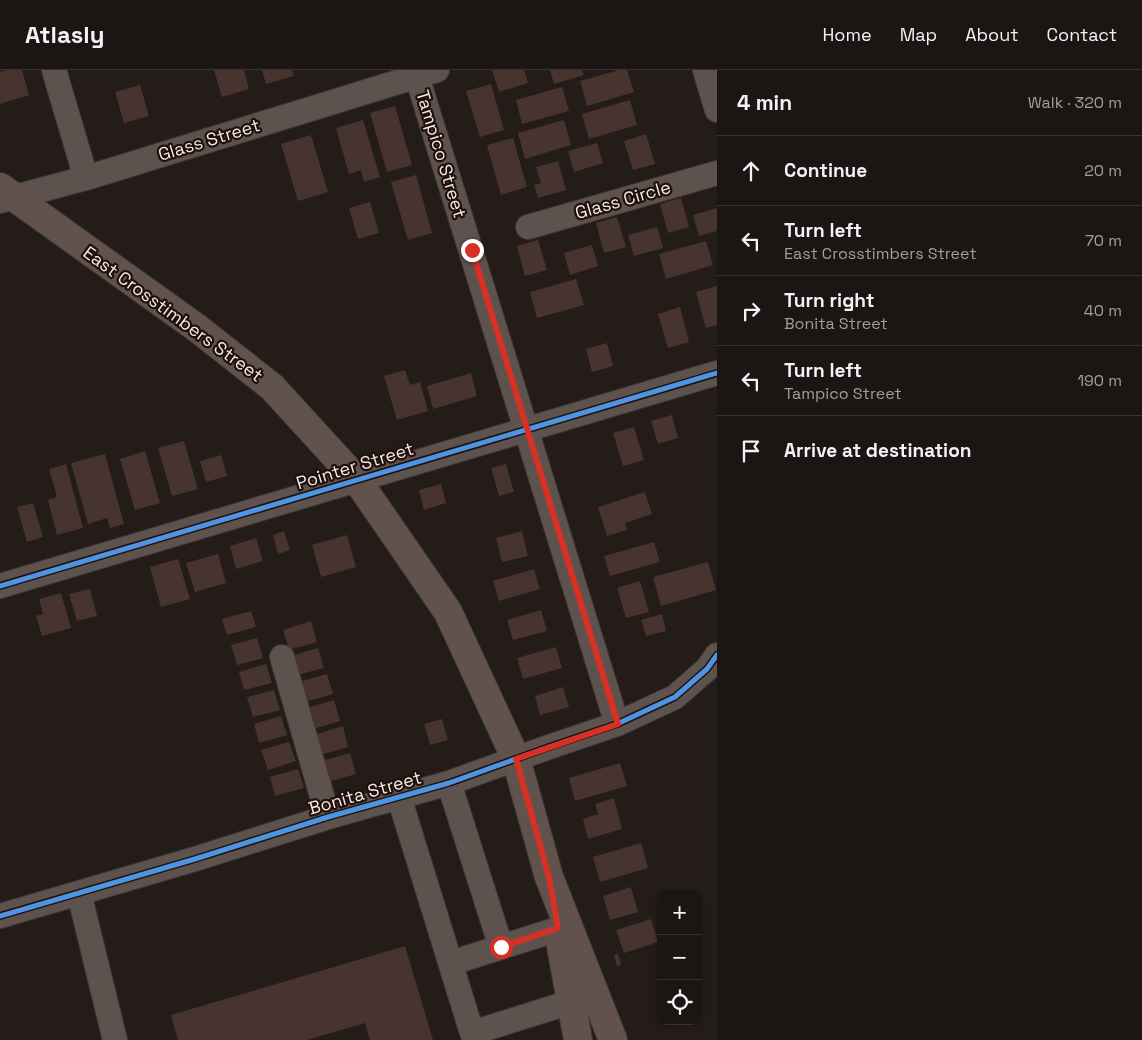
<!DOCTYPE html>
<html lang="en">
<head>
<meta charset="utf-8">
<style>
	body { margin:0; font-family:"Space Grotesk",sans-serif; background:#282221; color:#f1f3f6 }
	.controls { position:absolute; right:15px; bottom:15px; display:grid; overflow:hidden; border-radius:10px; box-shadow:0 1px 4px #0004 }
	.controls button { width:45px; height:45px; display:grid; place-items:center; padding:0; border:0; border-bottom:1px solid #393433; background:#1b1513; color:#f1f3f6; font:25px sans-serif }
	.stop { position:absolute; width:15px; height:15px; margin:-11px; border:4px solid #d93025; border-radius:50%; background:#fff }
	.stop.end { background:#d93025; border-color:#fff; box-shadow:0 1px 5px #0008 }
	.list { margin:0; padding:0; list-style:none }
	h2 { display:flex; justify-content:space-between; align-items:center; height:65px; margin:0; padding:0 20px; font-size:21px }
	h2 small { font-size:16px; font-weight:400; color:#a09fa0 }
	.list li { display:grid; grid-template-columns:32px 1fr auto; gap:15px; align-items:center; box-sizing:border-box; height:70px; padding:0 20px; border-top:1px solid #393433 }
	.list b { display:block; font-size:19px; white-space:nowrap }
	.list p { margin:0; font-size:16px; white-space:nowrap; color:#a09fa0 }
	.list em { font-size:16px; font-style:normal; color:#a09fa0 }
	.icon { flex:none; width:28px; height:28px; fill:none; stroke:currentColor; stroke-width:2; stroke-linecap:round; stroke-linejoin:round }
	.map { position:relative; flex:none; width:717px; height:970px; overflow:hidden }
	header { display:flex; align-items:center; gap:30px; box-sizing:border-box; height:70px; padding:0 25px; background:#1b1513; border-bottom:1px solid #393433 }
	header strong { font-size:24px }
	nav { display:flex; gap:28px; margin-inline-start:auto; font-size:18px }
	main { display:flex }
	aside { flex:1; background:#1b1513 }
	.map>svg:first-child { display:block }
	.building { fill:#47342f }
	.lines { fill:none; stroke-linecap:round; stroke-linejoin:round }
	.minor-casing { stroke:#403a36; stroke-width:26 }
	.major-casing { stroke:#403a36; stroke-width:30 }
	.minor { stroke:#5e524e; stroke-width:24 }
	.major { stroke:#61524c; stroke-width:28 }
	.cycleway-casing { stroke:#1f100b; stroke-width:8 }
	.cycleway { stroke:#4d94e3; stroke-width:5 }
	.route { stroke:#d93025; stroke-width:6 }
	.labels { text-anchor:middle; stroke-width:4.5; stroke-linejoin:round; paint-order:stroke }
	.street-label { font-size:18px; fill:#f5e9e5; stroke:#1f100b }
</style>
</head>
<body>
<header>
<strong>Atlasly</strong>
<nav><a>Home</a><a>Map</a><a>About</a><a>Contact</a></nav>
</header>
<main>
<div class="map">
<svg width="717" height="970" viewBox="0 0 717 970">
	<rect width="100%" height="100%" fill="#241c19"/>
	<!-- building -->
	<path class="building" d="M7,0H22L29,25L0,34V2Z
		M214,0H244L249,19L222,27Z
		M262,0H292L294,6L266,14Z
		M492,0H524L528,13L499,22Z
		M550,0H582L584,5L554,14Z
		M619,0H627L634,22L587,36L580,11Z
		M491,14L504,60L480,67L466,21Z
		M140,15L149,46L124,53L115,22Z
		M562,17L569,41L522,54L516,30Z
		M630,30L637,55L589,69L582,44Z
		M395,36L412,95L387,102L370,43Z
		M363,50L380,107L364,112L361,100L349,104L336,58Z
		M564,50L571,75L525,89L518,63Z
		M646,64L655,94L633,100L624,71Z
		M311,65L328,122L298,131L281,74Z
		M513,68L527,117L501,125L487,75Z
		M597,73L603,93L574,102L568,81Z
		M558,91L566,120L538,128L534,115L541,113L536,97Z
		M416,105L432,163L408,170L391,112Z
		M681,128L689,157L668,163L660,134Z
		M370,132L379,163L358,169L349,138Z
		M717,138V161L699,166L693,145Z
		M617,147L626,177L604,183L596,153Z
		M657,157L663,178L634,186L628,165Z
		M538,170L547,200L525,206L517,176Z
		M706,171L713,195L666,209L659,184Z
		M592,175L598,196L570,205L564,183Z
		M576,209L584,235L537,248L530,222Z
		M717,216V255L706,258L696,222Z
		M680,237L689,272L668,278L658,244Z
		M607,273L613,296L592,302L586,279Z
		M405,300L410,315L420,312L428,341L397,350L384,306Z
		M471,303L477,326L433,339L427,316Z
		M672,345L678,368L658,374L651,351Z
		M634,357L644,390L623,396L613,363Z
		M184,371L198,419L172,426L158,378Z
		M145,381L160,433L135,440L120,389Z
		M105,384L124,454L110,458L107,448L88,454L71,393Z
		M221,385L227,406L206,412L200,391Z
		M66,394L83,458L57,465L48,430L57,427L49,399Z
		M506,394L514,422L499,426L491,398Z
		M441,414L446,433L424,440L419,420Z
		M645,422L652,444L625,453L627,460L607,466L598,437Z
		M33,433L43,467L27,472L17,437Z
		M284,461L290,480L278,484L273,465Z
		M522,461L528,486L502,492L496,468Z
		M347,465L356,497L321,507L312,475Z
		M256,468L263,491L236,499L230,476Z
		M654,472L660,492L610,506L604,486Z
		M218,484L226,513L195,522L186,493Z
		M178,489L190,529L161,537L150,497Z
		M708,492L716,520L661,536L653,507Z
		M534,499L540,519L499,531L493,511Z
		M640,511L649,542L626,548L617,518Z
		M90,519L97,546L77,551L69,524Z
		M61,523L71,558L42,566L36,546L43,544L39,529Z
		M541,540L547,561L513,570L507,550Z
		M251,541L256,557L227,565L222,549Z
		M662,544L666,561L646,566L641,550Z
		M311,551L317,572L289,580L283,560Z
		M257,568L263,588L237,595L231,575Z
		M556,577L562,598L523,609L517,588Z
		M318,578L324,598L297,605L291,586Z
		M266,594L272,613L244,620L239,602Z
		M327,604L333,624L305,632L299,612Z
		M563,617L569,637L540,645L535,626Z
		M274,620L280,640L253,647L247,627Z
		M334,630L340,651L313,659L307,638Z
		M281,646L287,665L259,673L254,654Z
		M442,649L448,670L430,675L424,654Z
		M343,656L348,677L320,685L314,665Z
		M289,672L296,691L268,700L261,680Z
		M350,683L356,704L328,712L322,691Z
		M620,693L627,716L575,731L569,708Z
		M298,699L304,718L275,726L270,707Z
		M614,728L622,759L588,769L583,749L598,744L595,734Z
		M641,773L648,798L600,812L593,787Z
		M631,817L638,842L610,850L603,826Z
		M651,849L658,872L624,883L616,860Z
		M405,876L433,970H370L365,953L307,970H178L171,945Z
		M618,884L621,895L617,896L614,885Z"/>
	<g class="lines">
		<!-- minor casing -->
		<g class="minor-casing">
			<path id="minor" d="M54,0L86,108
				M415,0L617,654
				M705,0L717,40
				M0,131L86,108L437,0
				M528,157L717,103
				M0,516L717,303
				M282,587L328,747
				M449,713L501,877
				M399,727L472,963L571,932
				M79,823L115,970
				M0,846L195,789L328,747L449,713L549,677L617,654L675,627L707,599L717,585
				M451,893L558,859"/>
		</g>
		<!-- major casing -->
		<g class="major-casing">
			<path id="major" d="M0,117L197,258L272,317L357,410L448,542L516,689L549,807L613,970
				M559,865L578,970"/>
		</g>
		<!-- minor -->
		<use href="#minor" class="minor"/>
		<!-- major -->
		<use href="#major" class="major"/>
		<!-- cycleway casing -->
		<g class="cycleway-casing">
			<path id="cycleway" d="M0,516L717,303
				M0,846L195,789L328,747L449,713L549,677L617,654L675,627L707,599L717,585"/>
		</g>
		<!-- cycleway -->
		<use href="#cycleway" class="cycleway"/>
	</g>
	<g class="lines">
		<!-- route -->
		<path class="route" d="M472,180L618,654L516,689L549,807L558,858L501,877"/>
	</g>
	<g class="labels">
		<!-- street labels -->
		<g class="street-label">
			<text transform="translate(209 70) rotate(-17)" y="6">Glass Street</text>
			<text transform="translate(441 84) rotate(73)" y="6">Tampico Street</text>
			<text transform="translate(623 130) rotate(-16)" y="6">Glass Circle</text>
			<text transform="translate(173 244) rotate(36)" y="6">East Crosstimbers Street</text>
			<text transform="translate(355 396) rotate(-17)" y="6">Pointer Street</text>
			<text transform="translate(365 723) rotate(-16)" y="6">Bonita Street</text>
		</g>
	</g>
</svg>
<div class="controls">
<button>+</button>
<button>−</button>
<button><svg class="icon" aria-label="locate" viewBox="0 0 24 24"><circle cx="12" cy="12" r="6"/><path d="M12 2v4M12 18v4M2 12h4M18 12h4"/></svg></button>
</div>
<div class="stop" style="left:501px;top:877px"></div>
<div class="stop end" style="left:472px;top:180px"></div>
</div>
<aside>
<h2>4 min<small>Walk · 320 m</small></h2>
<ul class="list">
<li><svg class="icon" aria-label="ahead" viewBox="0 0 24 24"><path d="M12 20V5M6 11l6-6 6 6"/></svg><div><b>Continue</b></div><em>20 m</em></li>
<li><svg class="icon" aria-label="left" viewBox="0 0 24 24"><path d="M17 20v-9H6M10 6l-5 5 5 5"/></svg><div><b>Turn left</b><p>East Crosstimbers Street</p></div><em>70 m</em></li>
<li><svg class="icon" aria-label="right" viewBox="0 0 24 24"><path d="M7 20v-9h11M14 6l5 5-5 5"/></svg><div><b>Turn right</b><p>Bonita Street</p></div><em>40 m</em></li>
<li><svg class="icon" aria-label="left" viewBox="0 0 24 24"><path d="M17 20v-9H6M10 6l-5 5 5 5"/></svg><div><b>Turn left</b><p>Tampico Street</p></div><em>190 m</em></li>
<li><svg class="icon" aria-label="arrive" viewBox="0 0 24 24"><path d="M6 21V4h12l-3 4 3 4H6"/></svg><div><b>Arrive at destination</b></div></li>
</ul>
</aside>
</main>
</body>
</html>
